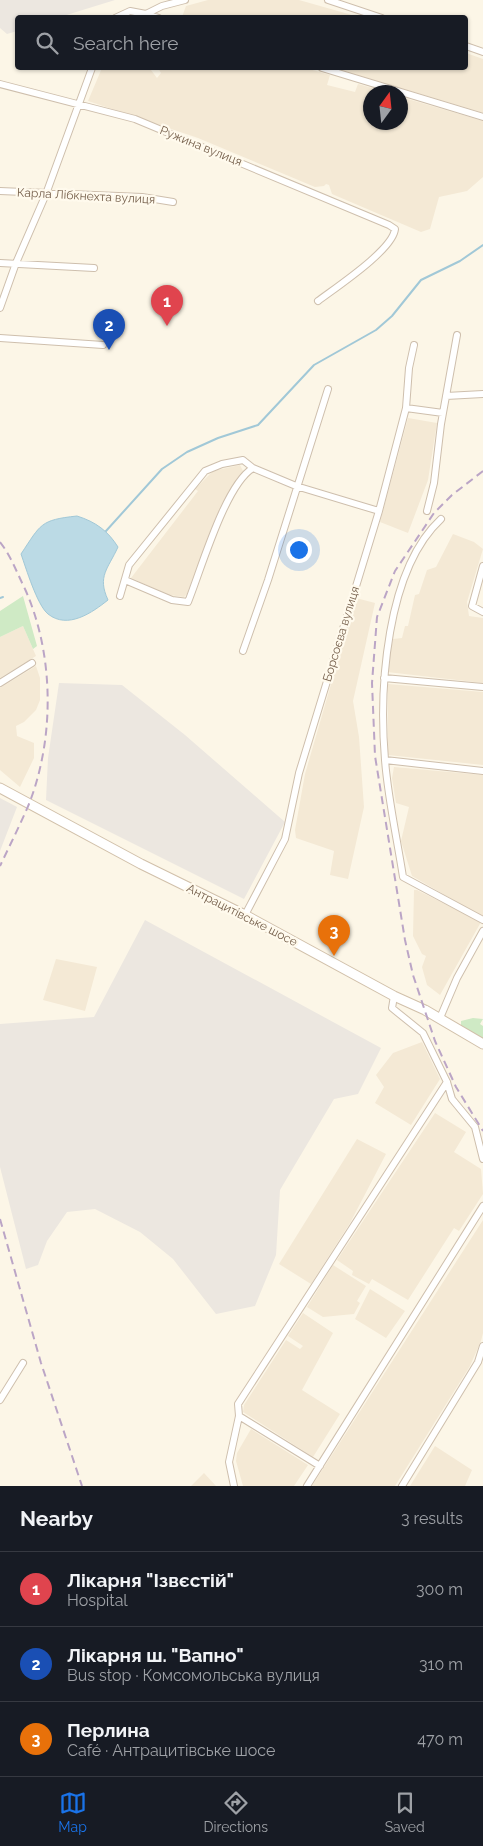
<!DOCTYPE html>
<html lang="en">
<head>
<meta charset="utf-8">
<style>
	body { margin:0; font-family:Raleway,sans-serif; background:#242831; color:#f1f3f6 }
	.compass { position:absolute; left:363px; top:85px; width:45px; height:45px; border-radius:50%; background:#171b24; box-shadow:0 1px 4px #0004; rotate:15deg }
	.you { position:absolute; left:298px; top:549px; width:18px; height:18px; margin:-12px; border:4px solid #fff; border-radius:50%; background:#1a73e8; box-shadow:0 0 0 8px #1a73e833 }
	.badge { display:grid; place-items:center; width:32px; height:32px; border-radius:50%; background:#1a73e8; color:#fff; font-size:16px; font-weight:700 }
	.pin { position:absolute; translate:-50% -41px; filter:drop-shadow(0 1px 2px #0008) }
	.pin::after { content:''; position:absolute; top:26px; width:18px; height:15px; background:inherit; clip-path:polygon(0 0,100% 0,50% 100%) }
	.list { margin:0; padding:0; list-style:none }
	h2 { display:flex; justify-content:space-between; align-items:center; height:65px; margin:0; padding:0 20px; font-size:21px }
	h2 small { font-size:16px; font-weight:400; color:#9ea1a6 }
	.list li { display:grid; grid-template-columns:32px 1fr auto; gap:15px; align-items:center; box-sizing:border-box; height:75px; padding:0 20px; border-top:1px solid #363941 }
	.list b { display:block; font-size:19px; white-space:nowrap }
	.list p { margin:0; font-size:16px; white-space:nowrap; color:#9ea1a6 }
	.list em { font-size:16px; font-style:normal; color:#9ea1a6 }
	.icon { flex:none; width:28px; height:28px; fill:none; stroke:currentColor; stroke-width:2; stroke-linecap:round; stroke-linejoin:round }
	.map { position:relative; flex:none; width:483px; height:1486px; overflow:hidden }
	.search { position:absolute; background:#171b24; box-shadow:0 1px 4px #0004; left:15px; right:15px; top:15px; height:55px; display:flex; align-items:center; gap:12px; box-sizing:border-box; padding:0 18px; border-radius:5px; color:#9ea1a6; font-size:19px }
	.sheet { height:290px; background:#171b24 }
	nav { display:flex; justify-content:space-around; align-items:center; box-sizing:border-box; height:70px; border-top:1px solid #363941; background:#171b24; font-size:14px; color:#9ea1a6 }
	nav a { display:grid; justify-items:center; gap:2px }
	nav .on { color:#1a73e8 }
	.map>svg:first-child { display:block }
	.residential { fill:#f4e9d5 }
	.industrial { fill:#ece7e0 }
	.green { fill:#cfeac5 }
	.water { fill:#bbdae5; stroke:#a1c8d7 }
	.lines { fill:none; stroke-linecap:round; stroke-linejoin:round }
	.stream { stroke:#a1c8d7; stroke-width:2 }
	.minor-casing { stroke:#cebfad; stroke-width:8 }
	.secondary-casing { stroke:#d1c0aa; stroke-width:11 }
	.minor { stroke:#fff; stroke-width:6 }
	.secondary { stroke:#fff; stroke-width:9 }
	.rail { stroke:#bba5c6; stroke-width:2; stroke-dasharray:8 5; stroke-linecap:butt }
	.labels { text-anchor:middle; stroke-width:4.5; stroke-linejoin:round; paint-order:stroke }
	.street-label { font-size:12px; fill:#755f4b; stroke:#fffaed }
</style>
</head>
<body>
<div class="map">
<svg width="483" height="1486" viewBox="0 0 483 1486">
	<rect width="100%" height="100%" fill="#fcf6e7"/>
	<!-- residential -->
	<path class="residential" d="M208,0H299L359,17H182L186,6Z
		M466,53L483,59V113L334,68H466Z
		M102,68H151V70L157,78L161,73L158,68H306L330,75L327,85L355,92L358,84L387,92H370V122H400L401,97L483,121V177L467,191L439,197L430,229L421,232L332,194L329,185L326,184L324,186L315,187L198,138L88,101Z
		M408,418L437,423L428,480L408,533L380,522Z
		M240,465L243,471L217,515L187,594L184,597L169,595L131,578L198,491L195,489L213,471Z
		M453,534L474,542L483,549L467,602L469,616L483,618V683L387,672L393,639L402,638L405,626H408L415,595L419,594L427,570L436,567Z
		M356,598L375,603L353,701L359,737L364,807L348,879L330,875L334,851L296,838L295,830L305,774Z
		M23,626L36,656L0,678V637Z
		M36,666L40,678V700L36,710L24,722L16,726L17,736L34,743V758L20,787L0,770V688Z
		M388,684L483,692V765L388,755Z
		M394,767L483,775V917L412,876L401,841L409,807L396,803L392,778Z
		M414,890H417L481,922L440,995L427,985L422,967L426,956L422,954L413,936Z
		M56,959L97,967L85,1011L43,1000Z
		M422,1042L440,1079L411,1125L375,1103L384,1087L376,1075L393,1053Z
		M435,1113L466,1132L454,1152L481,1169L483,1194L459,1231L454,1228L408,1300L372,1279L369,1284L352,1275L353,1271L337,1260Z
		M357,1139L386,1154L350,1223L311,1284L279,1264Z
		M483,1220V1333L481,1341L470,1366L395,1486H312Z
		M333,1265L366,1286L357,1301L360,1303L354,1314L323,1317L307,1307Z
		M370,1289L405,1311L386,1338L355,1319Z
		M303,1313L333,1333L302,1390L340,1414L313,1457L243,1412L244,1405L286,1340L300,1349L303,1346L288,1336Z
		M251,1429L308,1465L294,1486H243L236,1461L237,1453Z
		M435,1446L472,1470L465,1486H410Z
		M204,1473L216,1486H191Z"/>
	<!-- industrial -->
	<path class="industrial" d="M0,0H115L60,17L18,18L17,31L7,34L0,28Z
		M59,683L122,685L185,735L285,822L244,899L46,800L48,758Z
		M0,798L17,807L0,851Z
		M145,920L381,1048L358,1094L334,1099L280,1190L276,1255L255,1306L216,1314L173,1259L140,1232L95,1209L67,1212L47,1241L38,1265L26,1269L0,1167V1024L94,1017Z"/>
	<!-- green -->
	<path class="green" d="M23,596L37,646L33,649L23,626L0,637V611Z
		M473,1018L483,1019L480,1024L483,1026V1039L461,1025V1021Z"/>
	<!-- water -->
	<path class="water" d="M77,516C96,522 108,531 118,547C108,569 97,576 108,600C93,612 68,630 48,614C37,605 26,568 21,554C41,524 40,520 77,516Z"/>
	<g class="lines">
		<!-- stream -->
		<path class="stream" d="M106,531L162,469L187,452L218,438L258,425L314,365L376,330L392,316L421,280L460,261L483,245
			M0,598L3,597"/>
		<!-- minor casing -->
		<g class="minor-casing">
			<path id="minor" d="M328,0L382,18
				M146,14L159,18
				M115,18L130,11L146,14L162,6L185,0
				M466,46L483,52
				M322,68L483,117
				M0,84L135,119L389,225L395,229C393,250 335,288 318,301
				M0,191L142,197L173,202
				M0,263L94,268
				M0,308L16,263L46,194L92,68
				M0,338L103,345
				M446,396L483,394
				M406,408L443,413
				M427,511L434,483L441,424L457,335
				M441,519C386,570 379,689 385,760C388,799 397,838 403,877L483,920
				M483,566L472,606L483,612
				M125,580L172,600L188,602C201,570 225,485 253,468L296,486L379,511
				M120,596L129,565L205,471L222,464L243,460L253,468
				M243,651L268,580L328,389
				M384,678L483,687
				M0,683L32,663
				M385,760L483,771
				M245,915L285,839L299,773L379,511L406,408L409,368L414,345
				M394,996L392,1008L423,1033L447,1082L452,1099L475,1127L483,1159
				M440,1018L457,978L483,931
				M0,1400L23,1363
				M239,1416L320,1466
				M234,1486L229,1462L239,1416L238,1404L447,1082
				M307,1486L483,1206
				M402,1486L478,1362L483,1346"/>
		</g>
		<!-- secondary casing -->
		<g class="secondary-casing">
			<path id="secondary" d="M0,788L141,864L245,915L394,996L425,1010L483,1044"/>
		</g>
		<!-- minor -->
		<use href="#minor" class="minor"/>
		<!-- secondary -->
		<use href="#secondary" class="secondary"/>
		<!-- rail -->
		<path class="rail" d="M483,471L452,495L434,513L395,571L377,617L372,683L375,756L405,940L413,975L435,1041L456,1087L483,1131
			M0,542C11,556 17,573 25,589C54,654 55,737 29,804C20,825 10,845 0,866
			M0,1219L41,1363L82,1486"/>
	</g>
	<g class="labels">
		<!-- street labels -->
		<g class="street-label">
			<text transform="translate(201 146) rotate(22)" y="4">Ружина вулиця</text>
			<text transform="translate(86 196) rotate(3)" y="4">Карла Лібкнехта вулиця</text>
			<text transform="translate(341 634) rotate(-73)" y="4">Борсоєва вулиця</text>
			<text transform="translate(242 915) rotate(27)" y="4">Антрацитівське шосе</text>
		</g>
	</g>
</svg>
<svg class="compass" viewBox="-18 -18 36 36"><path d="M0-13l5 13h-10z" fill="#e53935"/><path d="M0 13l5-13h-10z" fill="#9ea1a6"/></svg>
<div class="you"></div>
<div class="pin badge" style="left:167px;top:326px;background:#e0444e">1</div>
<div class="pin badge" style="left:109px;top:350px;background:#1a4fb4">2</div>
<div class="pin badge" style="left:334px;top:956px;background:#e8710a">3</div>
<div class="search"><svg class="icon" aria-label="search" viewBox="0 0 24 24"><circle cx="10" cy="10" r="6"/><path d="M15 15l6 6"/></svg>Search here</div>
</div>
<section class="sheet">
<h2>Nearby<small>3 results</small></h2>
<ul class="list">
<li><span class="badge" style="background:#e0444e">1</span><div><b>Лікарня &quot;Ізвєстій&quot;</b><p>Hospital</p></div><em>300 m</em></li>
<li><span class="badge" style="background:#1a4fb4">2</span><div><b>Лікарня ш. &quot;Вапно&quot;</b><p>Bus stop · Комсомольська вулиця</p></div><em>310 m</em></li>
<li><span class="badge" style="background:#e8710a">3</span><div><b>Перлина</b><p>Café · Антрацитівське шосе</p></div><em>470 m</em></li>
</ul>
</section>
<nav>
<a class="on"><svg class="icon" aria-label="map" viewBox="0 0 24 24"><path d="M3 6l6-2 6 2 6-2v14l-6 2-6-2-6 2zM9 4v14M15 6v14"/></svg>Map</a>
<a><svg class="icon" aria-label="directions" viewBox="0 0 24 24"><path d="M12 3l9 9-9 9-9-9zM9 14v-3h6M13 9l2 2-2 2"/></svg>Directions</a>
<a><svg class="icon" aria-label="saved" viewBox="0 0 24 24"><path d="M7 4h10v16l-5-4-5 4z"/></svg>Saved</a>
</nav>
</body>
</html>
